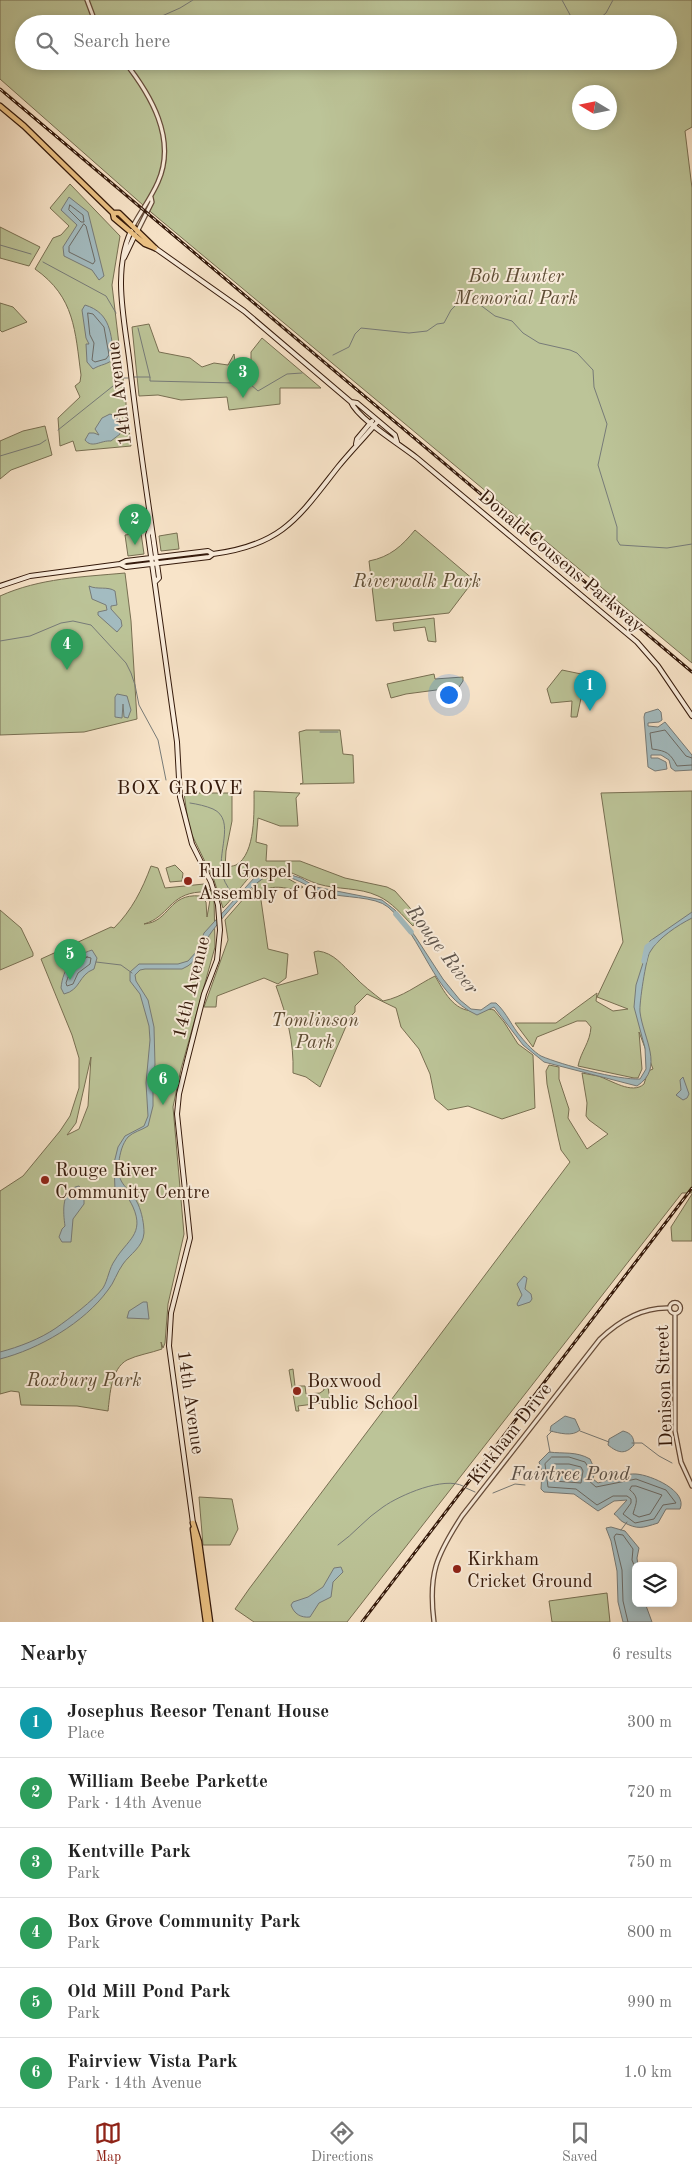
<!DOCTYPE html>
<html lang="en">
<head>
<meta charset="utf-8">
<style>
	body { margin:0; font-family:"Old Standard TT",serif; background:#f2f2f2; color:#222 }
	.controls { position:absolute; right:15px; bottom:15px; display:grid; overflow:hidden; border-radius:8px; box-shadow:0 2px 8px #0003 }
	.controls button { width:45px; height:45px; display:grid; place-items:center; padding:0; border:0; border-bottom:1px solid #e0e0e0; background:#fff; color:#222; font:25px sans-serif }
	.compass { position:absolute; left:572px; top:85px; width:45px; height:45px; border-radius:50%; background:#fff; box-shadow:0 2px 8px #0003; rotate:280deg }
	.you { position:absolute; left:448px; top:694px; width:18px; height:18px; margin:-12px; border:4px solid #fff; border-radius:50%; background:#1a73e8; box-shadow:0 0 0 8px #1a73e833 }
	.badge { display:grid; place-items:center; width:32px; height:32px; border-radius:50%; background:#8f2418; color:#fff; font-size:16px; font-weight:700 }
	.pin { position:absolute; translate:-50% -41px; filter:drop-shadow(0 1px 2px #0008) }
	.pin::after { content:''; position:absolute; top:26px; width:18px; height:15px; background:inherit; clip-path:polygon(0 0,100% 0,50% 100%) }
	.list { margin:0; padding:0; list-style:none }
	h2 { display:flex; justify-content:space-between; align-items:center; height:65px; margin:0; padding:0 20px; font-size:21px }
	h2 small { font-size:16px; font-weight:400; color:#767676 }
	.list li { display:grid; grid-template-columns:32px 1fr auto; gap:15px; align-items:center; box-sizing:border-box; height:70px; padding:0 20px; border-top:1px solid #e0e0e0 }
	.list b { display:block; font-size:19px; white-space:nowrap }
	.list p { margin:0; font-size:16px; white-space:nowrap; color:#767676 }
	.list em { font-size:16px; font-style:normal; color:#767676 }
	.icon { flex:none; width:28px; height:28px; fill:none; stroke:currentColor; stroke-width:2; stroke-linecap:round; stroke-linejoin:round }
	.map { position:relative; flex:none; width:692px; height:1622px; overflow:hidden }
	.search { position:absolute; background:#fff; box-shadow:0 2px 8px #0003; left:15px; right:15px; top:15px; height:55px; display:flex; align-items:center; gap:12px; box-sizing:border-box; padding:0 18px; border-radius:28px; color:#767676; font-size:19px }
	.sheet { height:485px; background:#fff }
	nav { display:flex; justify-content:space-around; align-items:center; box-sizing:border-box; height:70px; border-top:1px solid #e0e0e0; background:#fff; font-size:14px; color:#767676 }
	nav a { display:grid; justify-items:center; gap:2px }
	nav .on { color:#8f2418 }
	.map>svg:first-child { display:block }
	.green { fill:#bcc498; stroke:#786f52; fill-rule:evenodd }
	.water { fill:#a3bcc1; stroke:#777b78 }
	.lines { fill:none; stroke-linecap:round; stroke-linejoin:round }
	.shore { stroke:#6c6b66; stroke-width:1 }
	.stream { stroke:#777b78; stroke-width:1 }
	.river { stroke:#a3bcc1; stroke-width:5.5 }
	.tertiary-casing { stroke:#664c3a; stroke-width:5.5 }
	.secondary-casing { stroke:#351a0b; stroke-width:6 }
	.primary-casing { stroke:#351a0b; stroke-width:7 }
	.tertiary { stroke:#faeddc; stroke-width:3 }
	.secondary { stroke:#faeddc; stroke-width:4 }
	.primary { stroke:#ecc284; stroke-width:4.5 }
	.rail-casing { stroke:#351a0b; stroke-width:3 }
	.rail { stroke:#faeddc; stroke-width:1; stroke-dasharray:4; stroke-linecap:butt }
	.poi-dot { fill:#8f2418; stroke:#faeddc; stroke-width:2 }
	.labels { text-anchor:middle; stroke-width:4; stroke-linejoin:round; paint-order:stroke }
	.park-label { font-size:19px; font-style:italic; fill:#5e4d35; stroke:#faeddc }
	.street-label { font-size:19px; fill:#351a0b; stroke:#faeddc }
	.poi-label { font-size:19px; fill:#351a0b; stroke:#faeddc; text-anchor:start }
	.neighbourhood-label { font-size:20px; letter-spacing:1px; fill:#351a0b; stroke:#faeddc }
	.water-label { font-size:20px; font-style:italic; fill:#5c534b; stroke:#faeddc }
</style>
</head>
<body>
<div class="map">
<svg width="692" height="1622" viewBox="0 0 692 1622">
	<rect width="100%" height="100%" fill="#f8e4c9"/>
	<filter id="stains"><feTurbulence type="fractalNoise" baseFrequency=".004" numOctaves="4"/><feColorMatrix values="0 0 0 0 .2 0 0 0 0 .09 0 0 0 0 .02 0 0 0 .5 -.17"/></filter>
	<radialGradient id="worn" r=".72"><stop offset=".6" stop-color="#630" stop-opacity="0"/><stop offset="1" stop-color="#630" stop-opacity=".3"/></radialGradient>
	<!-- green -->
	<path class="green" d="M0,0H692V127L685,131L692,188V663L152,213L0,79ZM24,24H668V61H24ZM580,92H610V122H580Z
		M70,184L120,236L112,285L131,446L76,451L73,441L60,446L58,418L80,397L75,386L80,382L81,375C75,331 75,297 35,269L53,238L61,235L69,226L50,208Z
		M0,227L40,247L29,266L0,258Z
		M0,303L13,307L27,322L2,332L0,330Z
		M149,324L159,352L190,358L202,367L214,363L228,365L234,354L235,361L238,364H247L251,360V352L262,338L321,388H280V404L229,410L227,397L181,400L158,395L139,396L132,327Z
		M45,426L52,455L11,470L0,479V441L23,431Z
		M415,530L474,580L449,613L376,621L369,561C390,557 402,546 415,530Z
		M141,533L144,554L128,556L125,535Z
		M177,533L179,549L161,551L159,536Z
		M125,573L131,621L137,719L84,732L0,735V596C40,578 82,577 125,573Z
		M434,618L436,642L428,641L425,627L394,631L393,623Z
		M562,670L586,675L577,717H571L572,701L551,703L547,689Z
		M434,674L435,679L463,677V681L459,687L406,694L391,698L387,684Z
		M306,730H340L343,754L353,755L354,783L300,784L303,783L299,732Z
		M254,791L300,793L296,798L298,826H280L258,818L256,842L267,845L266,861H300L345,878L387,887L395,891L418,917L413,926C403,916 392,902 378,896C359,887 338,890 318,884C302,879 277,862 259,869C250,873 233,899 223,908L214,880L189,829L184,793H232V821L226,851L225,868C228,867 233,866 236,865C256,854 254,810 254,791Z
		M692,791V1193H682L347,1622H254L235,1609L249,1589L570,1162L561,1150L558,1137L547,1084L546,1071L549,1065L559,1067V1079L569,1109L568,1118L587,1149L608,1134L589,1120L586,1116L587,1103L582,1073C587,1074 593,1075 598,1076C611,1080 632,1095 644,1084L648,1071L653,1069L639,1032L642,1069L638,1078H634L578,1066C581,1051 590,1043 591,1027L586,1021H577L537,1037L533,1047L515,1023H556L597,993L596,1001L613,1011L628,1009L597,997L623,942L601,793Z
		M175,865L183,873L182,881L170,882L166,868Z
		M151,866L158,868L165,888L204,884L211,891L214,898L215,947L181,1069L173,1107L184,1234L168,1304L165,1343L163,1348L161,1342L162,1349C151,1353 137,1355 127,1360C111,1369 110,1394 108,1411L77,1406L21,1405L19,1392L11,1391L0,1394V1191L23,1176L60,1131L70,1116L79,1088V1058L72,1035L41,959L111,927L114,928C132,910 142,890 151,866ZM200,892L206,894L210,900L207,917L206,902L200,896C168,893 170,922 144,924C169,917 169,894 200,892ZM91,1057L88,1106L79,1129L67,1135L76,1123Z
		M276,876L287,878L303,887C292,894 277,880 260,893L268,949L288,954L286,978L278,984L264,978L217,996L216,1007H204L228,940L225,920L259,881L265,877Z
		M0,910L21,928L33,953V956L0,970Z
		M318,951C334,953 342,965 353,975C362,985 373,993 383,1001C403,997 417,985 435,976C444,991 453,1011 474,1011C481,1011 487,1008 494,1010L504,1022L518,1044L533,1055L535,1108L502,1119L468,1106L448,1110L435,1099L430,1074L419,1049L401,1027L396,1008L367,994L355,1006V1012L350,1017L320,1087L306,1077L293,1073C294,1041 287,1017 276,986L318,974L314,952Z
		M692,1194V1241H672L671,1227Z
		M293,1369L295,1386H305L306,1394L320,1393L324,1390L323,1382H326L325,1378H327L330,1402L298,1406L299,1411H296L289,1370Z
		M199,1497L232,1499L238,1529L230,1545H203Z
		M607,1593L610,1622H552L549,1601Z"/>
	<!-- water -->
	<path class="water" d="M69,197L88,212L104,276L99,280L92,270L64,256L63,247L77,225L61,210Z
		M85,305C111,313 111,334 114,358C108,365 101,364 93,369L87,362L86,344H89L86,338L82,310Z
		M110,414L117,417L121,427L120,434L111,441C101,440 92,449 85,440L89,433H94L99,435L95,429L102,418Z
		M89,586C97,590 108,586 115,591L117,605L111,606V609L121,620L122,626L117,632L98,615V612L107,610L106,605L92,599Z
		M117,694L127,696L131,710L128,718L124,717L123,704L122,718L115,717V697Z
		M658,709L661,712L662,720L659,722L648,723V726L658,727L665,722L692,755V770L675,771L671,768L669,760L661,755H651V758H658L666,762L667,769L655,771L648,767L644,717L645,713Z
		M274,870L301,878L316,887L382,900L395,910L415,936L443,979L460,1000L471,1009L481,1010L491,1003H496C507,1013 512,1027 521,1037C526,1043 534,1052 541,1056C562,1065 618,1080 640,1079L646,1069L645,1048L634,1007L636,985L650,941L692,912V918C678,925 658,938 650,952C646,958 639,1004 640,1012C643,1038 665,1068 637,1086L544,1062L523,1045L494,1007L477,1015C432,995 424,937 388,907C375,896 343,898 326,893C313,890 303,882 291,878C283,875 273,877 265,877C247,889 226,913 213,930C202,944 200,962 182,969H145L140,970L135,975L136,981L148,1000L154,1027L155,1065L153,1077V1106L148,1126C142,1130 133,1132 128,1137C122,1144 120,1154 119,1161C116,1187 129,1185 138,1204C142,1213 144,1224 144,1233C143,1247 130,1254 123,1264C117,1272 114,1283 108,1290C84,1323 39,1349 0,1359V1352C19,1347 40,1339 56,1328C70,1318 93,1301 103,1288C108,1280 109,1268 115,1260C127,1240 145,1234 133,1207C128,1196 124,1193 115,1190L114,1163L118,1147L125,1136L144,1126L148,1116L146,1083L150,1040L149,1026L140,994L130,981V972L139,964H178L188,961L197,951L204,933L255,877Z
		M92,950L97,958L94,969C78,975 81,990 64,994L61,988C63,968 73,956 92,950Z
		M683,1077L689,1094L687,1098L683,1100L676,1095L681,1090L680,1080Z
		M79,1186L84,1194V1204L73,1219L71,1242H62L59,1237L62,1229L65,1226C63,1212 61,1189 79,1186Z
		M524,1276L527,1278L525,1289L531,1294L532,1299L530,1302L518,1306L517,1304L522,1295L517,1284Z
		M143,1302H147L149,1319L127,1318L129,1311Z
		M565,1416L575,1419L580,1430C572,1437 560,1433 550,1431L551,1426Z
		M623,1431C631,1433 634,1437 634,1445C625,1455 618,1453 608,1445L609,1439Z
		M549,1452C564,1454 576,1451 590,1459L595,1470L593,1479L598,1483C608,1480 627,1473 636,1474C651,1475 688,1491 680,1509H666L658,1523C642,1528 638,1530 623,1522C619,1520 618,1516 614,1514L627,1500L614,1501L598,1511L574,1494L544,1492L541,1489L542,1471L539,1462Z
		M611,1527L625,1531L639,1548L637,1558L638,1566H636V1603H645L652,1622H623L618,1602L617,1571L611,1541L606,1528Z
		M341,1567L343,1572L333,1582L331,1597L319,1603L310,1617C301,1618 294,1614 291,1605L293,1602L308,1597L323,1587L334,1568Z"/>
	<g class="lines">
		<!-- shore -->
		<path class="shore" d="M70,205L83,215L84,222H81L69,210Z
			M84,224L86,226L95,261L93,264L69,252V247Z
			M88,313L93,314L104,327L109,355L106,359L95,362L92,360L94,343L90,335Z
			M692,758L686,756L665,730L650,733L652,749C667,751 670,753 677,766L692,765
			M87,957L91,958L90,964L78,973L73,984L67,986L66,983C70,970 75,964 87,957Z
			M552,1457H569L585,1462L590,1470L588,1480L596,1487L636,1479L666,1490L676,1503L663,1505L654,1519L635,1523L623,1514L631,1503V1499L627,1496H613L597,1505L576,1489L548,1487L545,1464Z
			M555,1464H569L581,1467L583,1471L581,1483L554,1481L553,1466Z
			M632,1486H636L662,1495L650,1514L639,1517L633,1514C636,1503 640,1498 630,1490Z
			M628,1622L623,1601L622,1570L614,1537L616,1534L623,1535L633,1549L632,1560L636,1570"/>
		<!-- stream -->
		<path class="stream" d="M562,0L575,24
			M144,24L180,8L193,0
			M593,24L606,13L613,0
			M0,245L31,254
			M43,262L106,296L116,313
			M138,328L150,377
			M333,355L349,347L355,334L361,328L409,333L427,331L437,324L444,323L451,310L458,303L466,299L475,301L495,316L512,321L523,333L539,343L570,350L577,353L593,370L594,387L607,424L598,465L617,527V540L620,545L667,548L692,544
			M134,377H150V381L234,383L237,385L250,384L258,391L287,374L302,373
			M58,430L123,378H128
			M0,456L40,444L46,440
			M0,641L30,636L61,623L73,621L91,625L126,663L131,673L135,685L139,705L158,740L166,780
			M320,732H338
			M190,803C197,804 206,806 213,809C237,820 215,855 223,877C225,884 231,891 234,898
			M96,962L121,965L132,973
			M580,1431L609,1442
			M632,1443H642L659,1456L672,1463
			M550,1452L547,1436L552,1431
			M466,1488L475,1492
			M493,1493L515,1484L525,1485
			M621,1530L627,1522
			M338,1545C354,1534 366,1518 383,1507C400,1495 444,1476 463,1486"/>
		<!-- river -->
		<path class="river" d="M396,914L411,932
			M644,961L647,947L654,942"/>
		<!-- tertiary casing -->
		<g class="tertiary-casing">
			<path id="tertiary" d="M87,0L96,24
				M124,61C151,95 177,139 158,182C151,198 141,211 133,226
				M137,232L152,202L151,197
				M669.5 1308a5.5 5.5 0 1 1 11 0a5.5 5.5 0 1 1-11 0Z
				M675,1314V1431L681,1462L692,1486
				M434,1622C428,1574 436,1556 462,1516L600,1339C619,1321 642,1307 669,1308"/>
		</g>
		<!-- secondary casing -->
		<g class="secondary-casing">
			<path id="secondary" d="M131,231C112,272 125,322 130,366C138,437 149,507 159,578L156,581
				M155,248L244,311L351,402L357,403L395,435L397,442
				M124,258L135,235
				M351,402C358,419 401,445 417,458L637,642L658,666L692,716
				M356,444L357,439L372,421
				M151,526L148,535L177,742L180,797L192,844L211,882L218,905L220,930L217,960L204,994L187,1061L179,1094L177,1114L190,1238L171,1313L169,1346L193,1523
				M120,564L126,567L209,557L213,554C282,545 298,518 338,467C351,451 365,437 378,421
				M0,586L30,576L120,564L126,561L208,551L213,554"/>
		</g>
		<!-- primary casing -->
		<g class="primary-casing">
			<path id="primary" d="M0,106L24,126L113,213L114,218L145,244L155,248
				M113,213H119L155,248
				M193,1523L199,1542L210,1622
				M193,1529L206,1622"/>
		</g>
		<!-- tertiary -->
		<use href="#tertiary" class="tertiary"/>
		<!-- secondary -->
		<use href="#secondary" class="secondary"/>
		<!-- primary -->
		<use href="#primary" class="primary"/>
		<!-- rail casing -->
		<g class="rail-casing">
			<path id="rail" d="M0,89L692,672
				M362,1622L692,1188"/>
		</g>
		<!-- rail -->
		<use href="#rail" class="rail"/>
	</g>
	<!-- markers -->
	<g class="poi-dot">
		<circle cx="188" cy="881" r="5"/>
		<circle cx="45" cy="1180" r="5"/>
		<circle cx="297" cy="1391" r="5"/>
		<circle cx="457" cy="1569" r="5"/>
	</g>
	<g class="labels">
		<!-- park labels -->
		<g class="park-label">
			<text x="516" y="282">Bob Hunter<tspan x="516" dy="22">Memorial Park</tspan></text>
			<text x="417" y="587">Riverwalk Park</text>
			<text x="315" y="1026">Tomlinson<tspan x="315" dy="22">Park</tspan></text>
			<text x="84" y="1386">Roxbury Park</text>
		</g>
		<!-- street labels -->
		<g class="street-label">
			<text transform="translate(118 394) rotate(-97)" y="7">14th Avenue</text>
			<text transform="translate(562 560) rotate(40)" y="7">Donald Cousens Parkway</text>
			<text transform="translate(190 987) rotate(-76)" y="7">14th Avenue</text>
			<text transform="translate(663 1386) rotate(-92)" y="7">Denison Street</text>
			<text transform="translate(192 1402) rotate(82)" y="7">14th Avenue</text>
			<text transform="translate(509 1433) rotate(-52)" y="7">Kirkham Drive</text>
		</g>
		<!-- poi labels -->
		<g class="poi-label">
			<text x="198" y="877">Full Gospel<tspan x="198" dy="22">Assembly of God</tspan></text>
			<text x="55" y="1176">Rouge River<tspan x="55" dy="22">Community Centre</tspan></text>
			<text x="307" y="1387">Boxwood<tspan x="307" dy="22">Public School</tspan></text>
			<text x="467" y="1565">Kirkham<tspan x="467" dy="22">Cricket Ground</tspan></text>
		</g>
		<!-- neighbourhood labels -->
		<g class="neighbourhood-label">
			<text x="180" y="794">BOX GROVE</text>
		</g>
		<!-- water labels -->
		<g class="water-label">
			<text transform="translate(443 949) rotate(53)" y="7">Rouge River</text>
			<text x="570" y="1480">Fairtree Pond</text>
		</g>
	</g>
	<rect width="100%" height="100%" filter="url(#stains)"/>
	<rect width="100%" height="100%" fill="url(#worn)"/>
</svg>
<div class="controls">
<button><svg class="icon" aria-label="layers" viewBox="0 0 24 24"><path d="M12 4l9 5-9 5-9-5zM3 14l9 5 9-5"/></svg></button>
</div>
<svg class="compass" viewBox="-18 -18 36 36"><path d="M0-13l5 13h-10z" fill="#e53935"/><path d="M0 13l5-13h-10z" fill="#767676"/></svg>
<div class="you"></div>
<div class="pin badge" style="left:590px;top:711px;background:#0f9aa8">1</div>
<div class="pin badge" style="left:135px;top:545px;background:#2e9e5b">2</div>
<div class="pin badge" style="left:243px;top:398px;background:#2e9e5b">3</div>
<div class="pin badge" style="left:67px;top:670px;background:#2e9e5b">4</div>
<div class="pin badge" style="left:70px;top:980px;background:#2e9e5b">5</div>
<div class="pin badge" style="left:163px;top:1105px;background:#2e9e5b">6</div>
<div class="search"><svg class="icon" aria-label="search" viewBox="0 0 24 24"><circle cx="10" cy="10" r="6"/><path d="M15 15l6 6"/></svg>Search here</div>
</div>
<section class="sheet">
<h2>Nearby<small>6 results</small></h2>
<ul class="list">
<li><span class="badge" style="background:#0f9aa8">1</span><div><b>Josephus Reesor Tenant House</b><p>Place</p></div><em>300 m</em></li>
<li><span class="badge" style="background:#2e9e5b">2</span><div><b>William Beebe Parkette</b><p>Park · 14th Avenue</p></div><em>720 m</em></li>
<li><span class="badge" style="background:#2e9e5b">3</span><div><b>Kentville Park</b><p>Park</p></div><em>750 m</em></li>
<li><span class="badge" style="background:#2e9e5b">4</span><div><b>Box Grove Community Park</b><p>Park</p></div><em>800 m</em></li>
<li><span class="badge" style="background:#2e9e5b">5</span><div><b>Old Mill Pond Park</b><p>Park</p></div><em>990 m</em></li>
<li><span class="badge" style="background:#2e9e5b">6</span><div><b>Fairview Vista Park</b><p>Park · 14th Avenue</p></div><em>1.0 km</em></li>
</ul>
</section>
<nav>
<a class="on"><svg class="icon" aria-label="map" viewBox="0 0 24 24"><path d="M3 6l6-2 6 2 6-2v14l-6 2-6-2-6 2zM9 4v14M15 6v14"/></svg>Map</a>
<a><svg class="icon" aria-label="directions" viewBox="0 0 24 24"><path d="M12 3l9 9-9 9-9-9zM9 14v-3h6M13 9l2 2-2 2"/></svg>Directions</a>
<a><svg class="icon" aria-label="saved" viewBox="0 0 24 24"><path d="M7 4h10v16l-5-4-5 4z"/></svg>Saved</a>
</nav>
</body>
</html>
